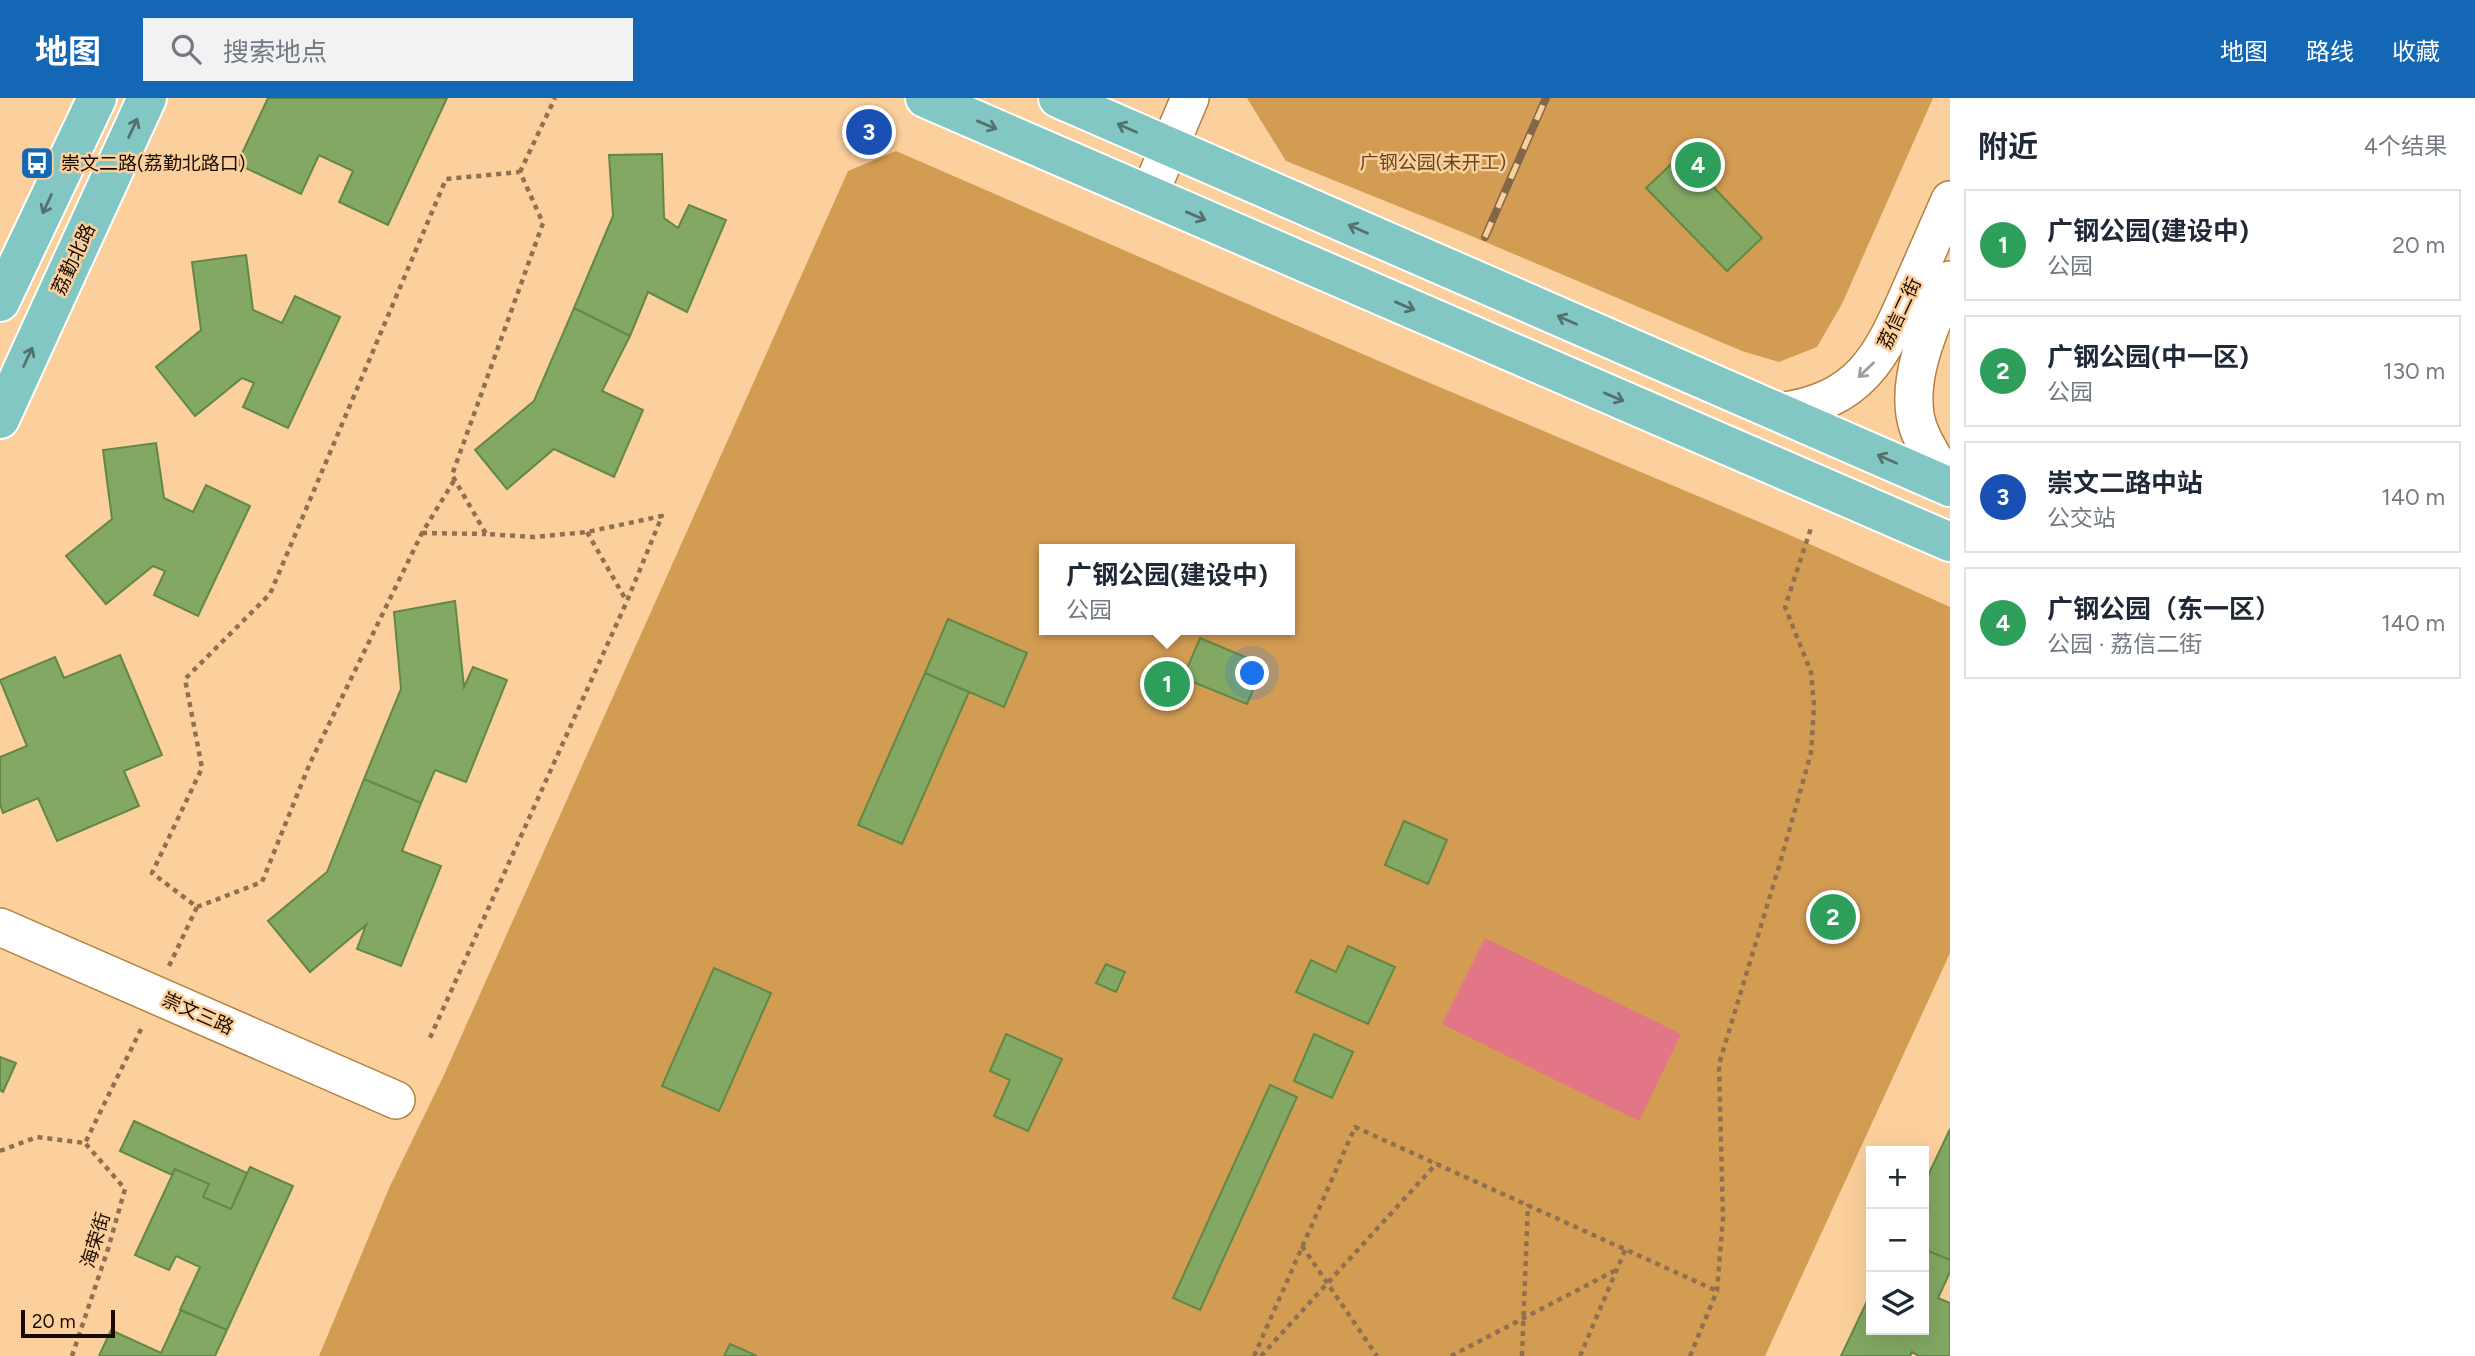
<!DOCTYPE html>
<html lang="zh">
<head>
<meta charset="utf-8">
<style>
	body { margin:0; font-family:Figtree,"Noto Sans SC",sans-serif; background:#f2f2f3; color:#1f2937 }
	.controls { position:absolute; right:21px; bottom:21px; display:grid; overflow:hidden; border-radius:0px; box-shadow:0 7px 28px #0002 }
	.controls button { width:63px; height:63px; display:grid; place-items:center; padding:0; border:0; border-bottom:2px solid #e0e1e3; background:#fff; color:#1f2937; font:35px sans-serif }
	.scale { position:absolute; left:21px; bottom:18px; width:94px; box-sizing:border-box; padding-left:7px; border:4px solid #1a0b00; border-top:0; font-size:19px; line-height:24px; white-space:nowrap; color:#1a0b00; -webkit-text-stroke:5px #fbd09c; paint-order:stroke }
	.you { position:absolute; left:1253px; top:576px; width:24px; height:24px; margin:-18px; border:5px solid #fff; border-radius:50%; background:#1a73e8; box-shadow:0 0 0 10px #1a73e833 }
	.badge { display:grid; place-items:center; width:46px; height:46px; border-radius:50%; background:#1367b5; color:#fff; font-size:23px; font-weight:700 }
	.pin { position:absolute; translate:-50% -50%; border:4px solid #fff; box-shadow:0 2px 7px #0006 }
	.popup { position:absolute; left:1039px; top:446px; width:256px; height:91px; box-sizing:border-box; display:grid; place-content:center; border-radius:0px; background:#fff; filter:drop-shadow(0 2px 5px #0005); font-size:23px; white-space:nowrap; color:#747a83 }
	.popup b { font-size:26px; color:#1f2937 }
	.popup::after { content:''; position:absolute; left:50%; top:100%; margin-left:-14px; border:14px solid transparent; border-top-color:#fff }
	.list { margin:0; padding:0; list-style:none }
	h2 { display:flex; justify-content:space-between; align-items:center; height:91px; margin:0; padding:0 28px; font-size:30px }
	h2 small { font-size:23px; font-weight:400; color:#747a83 }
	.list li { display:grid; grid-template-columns:46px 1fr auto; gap:21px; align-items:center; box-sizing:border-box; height:112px; margin:0 14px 14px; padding:0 14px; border:2px solid #e0e1e3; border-radius:0px }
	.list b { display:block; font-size:26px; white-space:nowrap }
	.list p { margin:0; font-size:23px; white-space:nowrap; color:#747a83 }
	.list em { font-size:23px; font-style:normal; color:#747a83 }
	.icon { flex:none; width:38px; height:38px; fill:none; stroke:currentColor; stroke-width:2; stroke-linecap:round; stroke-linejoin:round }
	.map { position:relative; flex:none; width:1950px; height:1258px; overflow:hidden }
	header { display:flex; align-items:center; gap:42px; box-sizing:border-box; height:98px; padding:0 35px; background:#1367b5; color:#fff }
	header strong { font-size:33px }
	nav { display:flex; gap:38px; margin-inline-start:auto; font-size:24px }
	.search { width:490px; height:63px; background:#f2f2f3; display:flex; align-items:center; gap:18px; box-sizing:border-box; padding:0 24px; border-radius:0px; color:#747a83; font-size:26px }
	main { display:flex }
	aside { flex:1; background:#fff }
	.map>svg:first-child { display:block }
	.green { fill:#d39c53; fill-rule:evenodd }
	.water { fill:#e27686 }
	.building { fill:#82a863; stroke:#638744; stroke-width:2 }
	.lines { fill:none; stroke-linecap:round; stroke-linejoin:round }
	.minor-casing { stroke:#b3813f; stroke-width:40 }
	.major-casing { stroke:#fff; stroke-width:42 }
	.path { stroke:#8f7151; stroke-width:4.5; stroke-dasharray:5 5; stroke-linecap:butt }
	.minor { stroke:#fff; stroke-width:37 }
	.major { stroke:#83c7c5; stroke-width:38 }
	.rail-casing { stroke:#826648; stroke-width:8 }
	.rail { stroke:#fbd09c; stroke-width:5; stroke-dasharray:16; stroke-linecap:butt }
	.oneway { stroke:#54726c }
	.oneway2 { stroke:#a39d99 }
	.labels { text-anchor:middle; stroke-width:5; stroke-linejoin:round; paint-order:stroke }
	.park-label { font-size:19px; fill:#634721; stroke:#fbd09c }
	.poi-label { font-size:19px; fill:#1a0b00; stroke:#fbd09c; text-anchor:start }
	.street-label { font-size:19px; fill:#1a0b00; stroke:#fbd09c }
</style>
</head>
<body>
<header>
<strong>地图</strong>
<div class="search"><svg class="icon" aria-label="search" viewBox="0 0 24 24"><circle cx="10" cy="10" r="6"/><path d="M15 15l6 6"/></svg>搜索地点</div>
<nav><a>地图</a><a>路线</a><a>收藏</a></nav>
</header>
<main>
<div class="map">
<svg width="1950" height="1258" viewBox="0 0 1950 1258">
	<rect width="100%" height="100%" fill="#fbd09c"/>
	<!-- green -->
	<path class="green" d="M1247,0H1933L1842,206L1817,249L1779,264L1742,253L1462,134L1286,63Z
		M896,53L1411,277L1783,434L1950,509V855L1765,1258H319L390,1088L443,979L848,73ZM1044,451H1290V532H1044Z"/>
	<!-- water -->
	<path class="water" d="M1485,840L1681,936L1639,1023L1442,926Z"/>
	<!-- building -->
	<path class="building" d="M268,0H447L388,127L339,104L353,73L319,57L301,96L237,66Z
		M662,56L664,120L678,130L689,107L726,122L687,214L648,194L630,238L574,210L613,118L609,57Z
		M1682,56L1762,140L1727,173L1646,90Z
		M246,157L253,212L282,225L295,198L340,219L288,330L243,309L254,285L242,280L195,318L156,269L201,232L192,164Z
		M574,210L630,238L602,293L643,312L614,379L554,351L507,391L475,352L534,303Z
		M156,345L164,400L193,414L206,387L250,408L198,518L154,497L165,473L153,468L106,506L66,458L112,421L103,352Z
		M455,503L464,589L473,569L507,582L466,684L435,672L421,705L364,681L401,591L394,514Z
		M948,521L1027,555L1004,609L925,575Z
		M1200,540L1264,567L1247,606L1183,580Z
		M120,557L162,657L124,673L139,708L57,743L38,700L3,715L0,706V659L27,648L0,582L55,559L64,580Z
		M925,575L969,594L902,746L858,727Z
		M364,681L421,705L402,753L441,768L401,868L357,851L366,827L310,874L268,823L327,774Z
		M1404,723L1447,742L1428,786L1385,767Z
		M1348,848L1395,869L1368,926L1296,894L1311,862L1336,874Z
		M1106,866L1125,874L1116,894L1096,885Z
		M714,870L771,895L719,1013L662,988Z
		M1006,936L1062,961L1028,1033L994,1018L1010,982L990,973Z
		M1314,936L1353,954L1332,1000L1294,983Z
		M0,959L16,965L3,994L0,992Z
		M1270,987L1297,999L1200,1212L1173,1200Z
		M134,1023L247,1075L231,1111L203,1099L209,1086L175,1071L172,1077L120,1053Z
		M1950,1031V1162L1924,1151V1086Z
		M250,1069L293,1088L227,1232L180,1212L200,1169L176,1158L169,1172L135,1157L175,1071L209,1086L203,1099L231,1111Z
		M1924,1151L1950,1162V1174L1938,1200L1950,1205V1258H1919L1912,1254L1910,1258H1841L1871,1195V1232H1924Z
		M181,1212L227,1232L215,1258H99L111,1232L161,1255Z
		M730,1246L757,1258H724Z"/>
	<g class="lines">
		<!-- minor casing -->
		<g class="minor-casing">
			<path id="minor" d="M1149,97L1190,0
				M1950,182C1932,223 1903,283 1918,329C1925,349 1938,367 1950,385
				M1778,314C1861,303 1881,260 1911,191C1924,161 1937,131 1950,102
				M0,829L396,1002"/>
		</g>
		<!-- major casing -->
		<g class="major-casing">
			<path id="major" d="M925,0L1950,444
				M1058,0L1950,389
				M0,204L97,0
				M0,321L147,0"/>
		</g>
		<!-- path -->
		<path class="path" d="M520,74L555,0
			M587,434L626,502
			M422,435L486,436
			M197,809L262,784L310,665L422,435L455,381
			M169,868L197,809L152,775L202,670L185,581L270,496L446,81L520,74L543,125L452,377L486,436L534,439L587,434L662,418L627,503L429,942
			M0,1053L37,1039L85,1045L143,927
			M1302,1148L1377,1258
			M72,1258L108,1151L125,1091L85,1045
			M1254,1258L1355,1029L1717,1193
			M1261,1258L1437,1065
			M1451,1258L1616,1172
			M1522,1258L1528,1106
			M1580,1258L1626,1150
			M1690,1258L1717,1193L1723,1120L1719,966L1780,765L1811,655L1814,607L1811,574L1785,509L1811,430"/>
		<!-- minor -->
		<use href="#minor" class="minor"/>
		<!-- major -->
		<use href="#major" class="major"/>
		<!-- rail casing -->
		<g class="rail-casing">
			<path id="rail" d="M1485,139L1546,0"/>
		</g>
		<!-- rail -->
		<use href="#rail" class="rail"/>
	</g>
	<!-- one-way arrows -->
	<defs><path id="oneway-shaft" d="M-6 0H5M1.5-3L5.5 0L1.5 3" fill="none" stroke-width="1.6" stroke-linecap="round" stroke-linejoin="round" transform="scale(1.75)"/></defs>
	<g class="oneway">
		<use href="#oneway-shaft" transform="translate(987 27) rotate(23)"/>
		<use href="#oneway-shaft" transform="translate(133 30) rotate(-65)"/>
		<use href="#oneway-shaft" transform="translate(1127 30) rotate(-156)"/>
		<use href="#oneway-shaft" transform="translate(47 106) rotate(115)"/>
		<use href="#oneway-shaft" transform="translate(1196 118) rotate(23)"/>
		<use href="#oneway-shaft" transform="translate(1358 131) rotate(-156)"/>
		<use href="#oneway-shaft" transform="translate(1405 208) rotate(23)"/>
		<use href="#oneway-shaft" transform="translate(1567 222) rotate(-156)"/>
		<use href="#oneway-shaft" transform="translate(28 259) rotate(-65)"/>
		<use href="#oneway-shaft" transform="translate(1614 299) rotate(23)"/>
		<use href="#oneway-shaft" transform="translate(1887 361) rotate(-156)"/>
	</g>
	<use class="oneway2" href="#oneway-shaft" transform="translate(1866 272) rotate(136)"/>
	<!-- icons -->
	<defs>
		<g id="bus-square" transform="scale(1.75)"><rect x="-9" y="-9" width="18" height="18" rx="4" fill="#1367b5" stroke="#fbd09c"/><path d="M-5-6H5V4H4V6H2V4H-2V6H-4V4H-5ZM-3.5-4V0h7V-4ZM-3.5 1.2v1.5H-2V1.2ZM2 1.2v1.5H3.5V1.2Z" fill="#fff"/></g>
	</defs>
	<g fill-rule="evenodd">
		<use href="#bus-square" x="37" y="65"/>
	</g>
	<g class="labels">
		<!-- park labels -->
		<g class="park-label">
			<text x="1433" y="71">广钢公园(未开工)</text>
		</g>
		<!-- poi labels -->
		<g class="poi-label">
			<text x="61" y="72">崇文二路(荔勤北路口)</text>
		</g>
		<!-- street labels -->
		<g class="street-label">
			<text transform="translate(73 161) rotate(-65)" y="7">荔勤北路</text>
			<text transform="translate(1899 215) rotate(-65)" y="7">荔信二街</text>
			<text transform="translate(198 915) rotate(24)" y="7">崇文三路</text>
			<text transform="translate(95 1142) rotate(-73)" y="7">海荣街</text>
		</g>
	</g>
</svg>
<div class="controls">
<button>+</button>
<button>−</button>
<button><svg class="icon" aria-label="layers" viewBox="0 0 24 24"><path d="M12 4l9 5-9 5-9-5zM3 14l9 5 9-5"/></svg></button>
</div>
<div class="scale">20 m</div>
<div class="you"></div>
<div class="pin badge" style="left:1167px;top:586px;background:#2e9e5b">1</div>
<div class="popup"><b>广钢公园(建设中)</b>公园</div>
<div class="pin badge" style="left:1833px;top:819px;background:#2e9e5b">2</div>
<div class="pin badge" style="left:869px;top:34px;background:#1a4fb4">3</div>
<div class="pin badge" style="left:1698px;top:67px;background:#2e9e5b">4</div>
</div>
<aside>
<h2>附近<small>4个结果</small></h2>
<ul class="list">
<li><span class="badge" style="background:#2e9e5b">1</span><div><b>广钢公园(建设中)</b><p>公园</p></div><em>20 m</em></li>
<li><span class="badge" style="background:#2e9e5b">2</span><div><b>广钢公园(中一区)</b><p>公园</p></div><em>130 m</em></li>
<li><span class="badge" style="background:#1a4fb4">3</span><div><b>崇文二路中站</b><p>公交站</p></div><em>140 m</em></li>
<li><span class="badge" style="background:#2e9e5b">4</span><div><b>广钢公园（东一区）</b><p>公园 · 荔信二街</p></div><em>140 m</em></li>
</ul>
</aside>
</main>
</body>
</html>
